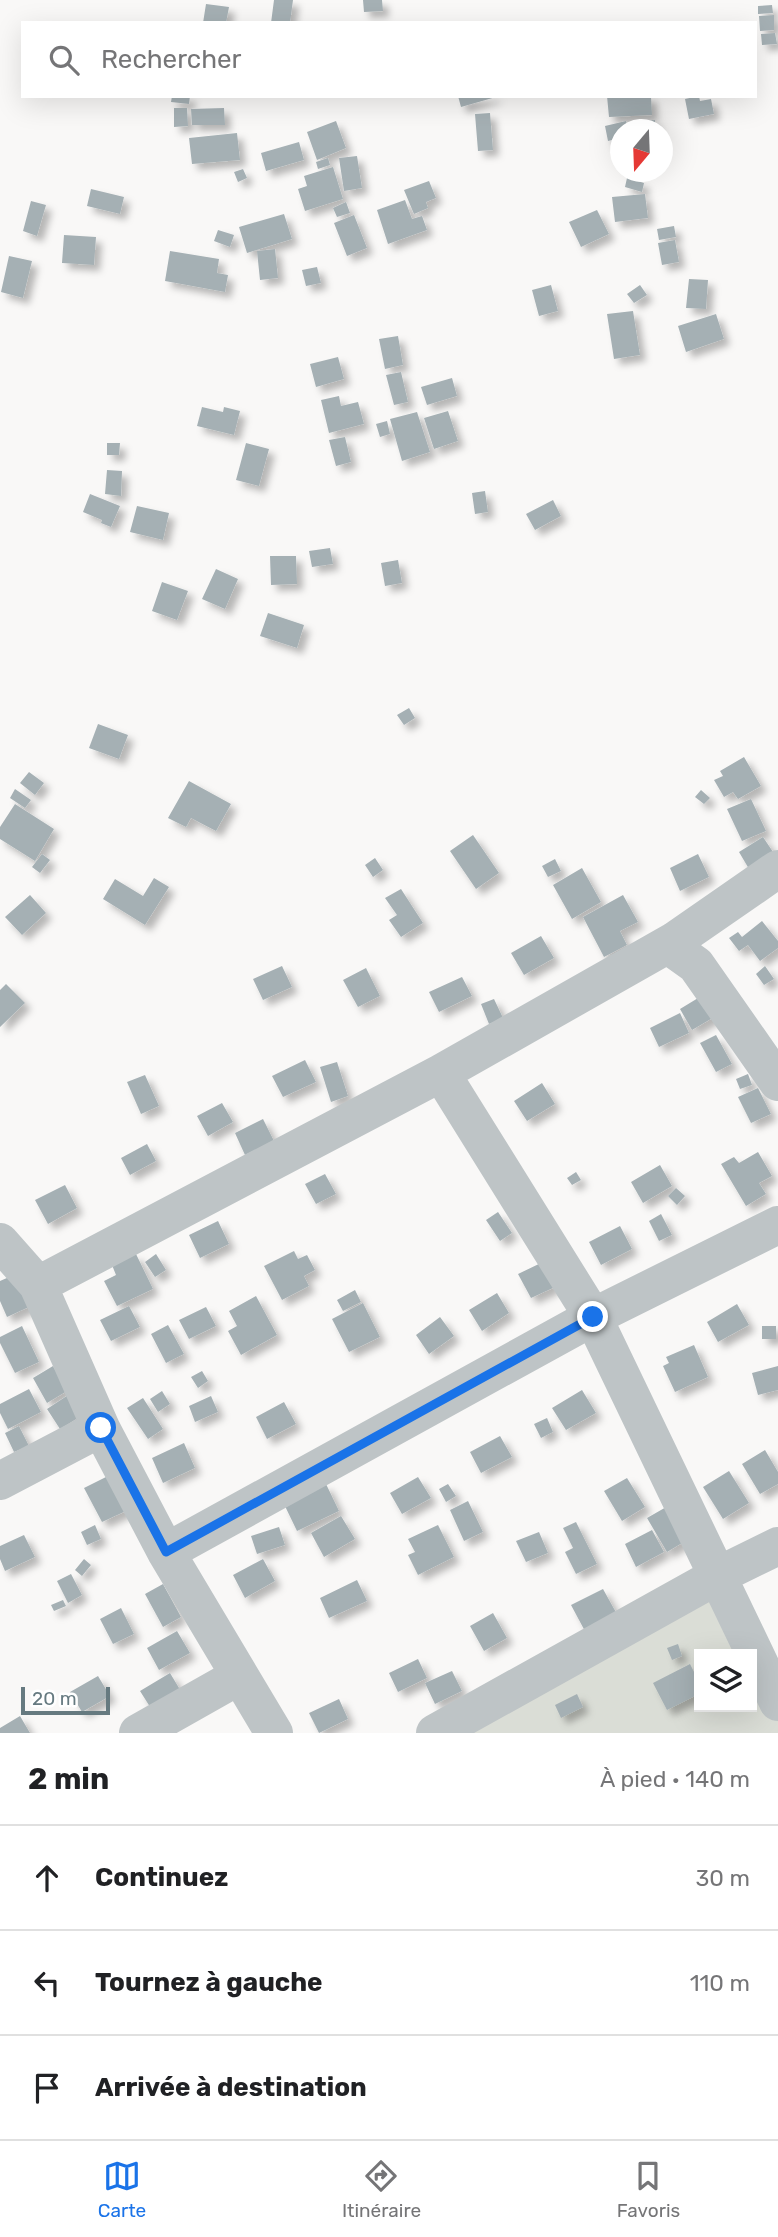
<!DOCTYPE html>
<html lang="fr">
<head>
<meta charset="utf-8">
<style>
	body { margin:0; font-family:Rubik,sans-serif; background:#f2f2f2; color:#202124 }
	.controls { position:absolute; right:21px; bottom:21px; display:grid; overflow:hidden; border-radius:0px; box-shadow:0 7px 28px #0002 }
	.controls button { width:63px; height:63px; display:grid; place-items:center; padding:0; border:0; border-bottom:2px solid #e0e0e0; background:#fff; color:#202124; font:35px sans-serif }
	.compass { position:absolute; left:610px; top:119px; width:63px; height:63px; border-radius:50%; background:#fff; box-shadow:0 7px 28px #0002; rotate:199deg }
	.scale { position:absolute; left:21px; bottom:18px; width:89px; box-sizing:border-box; padding-left:7px; border:4px solid #667a80; border-top:0; font-size:19px; line-height:24px; white-space:nowrap; color:#667a80; -webkit-text-stroke:5px #fff; paint-order:stroke }
	.stop { position:absolute; width:21px; height:21px; margin:-16px; border:5px solid #1a73e8; border-radius:50%; background:#fff }
	.stop.end { background:#1a73e8; border-color:#fff; box-shadow:0 2px 7px #0008 }
	.list { margin:0; padding:0; list-style:none }
	h2 { display:flex; justify-content:space-between; align-items:center; height:91px; margin:0; padding:0 28px; font-size:30px }
	h2 small { font-size:23px; font-weight:400; color:#757577 }
	.list li { display:grid; grid-template-columns:46px 1fr auto; gap:21px; align-items:center; box-sizing:border-box; height:105px; padding:0 28px; border-top:2px solid #e0e0e0 }
	.list b { display:block; font-size:26px; white-space:nowrap }
	.list em { font-size:23px; font-style:normal; color:#757577 }
	.icon { flex:none; width:38px; height:38px; fill:none; stroke:currentColor; stroke-width:2; stroke-linecap:round; stroke-linejoin:round }
	.map { position:relative; flex:none; width:778px; height:1733px; overflow:hidden }
	.search { position:absolute; background:#fff; box-shadow:0 7px 28px #0002; left:21px; right:21px; top:21px; height:77px; display:flex; align-items:center; gap:18px; box-sizing:border-box; padding:0 24px; border-radius:0px; color:#757577; font-size:26px }
	.sheet { height:406px; background:#fff }
	nav { display:flex; justify-content:space-around; align-items:center; box-sizing:border-box; height:98px; border-top:2px solid #e0e0e0; background:#fff; font-size:19px; color:#757577 }
	nav a { display:grid; justify-items:center; gap:4px }
	nav .on { color:#1a73e8 }
	.map>svg:first-child { display:block }
	.green { fill:#daddd6; fill-rule:evenodd }
	.building { fill:#a5b0b4; filter:url(#shadow) }
	.lines { fill:none; stroke-linecap:round; stroke-linejoin:round }
	.minor { stroke:#bec4c6; stroke-width:38 }
	.route { stroke:#1a73e8; stroke-width:9 }
</style>
</head>
<body>
<div class="map">
<svg width="778" height="1733" viewBox="0 0 778 1733">
	<defs>
		<filter id="shadow"><feDropShadow dx="6" dy="6" stdDeviation="3.5" flood-color="#0004"/></filter>
	</defs>
	<rect width="100%" height="100%" fill="#f9f8f7"/>
	<!-- green -->
	<path class="green" d="M719,1575L778,1702V1733H435ZM699,1654H752V1707H699Z"/>
	<!-- building -->
	<path class="building" d="M274,0H293L290,23H271Z
		M363,0H382L383,11L364,12Z
		M206,4L229,7L226,23H203Z
		M772,5L773,13L758,14V6Z
		M774,15V30L760,31L759,16Z
		M775,33L777,44L762,45L761,34Z
		M172,96H190L189,104L171,102Z
		M458,96H496V97L461,107Z
		M607,96H651L652,115L609,117Z
		M699,96L700,101L711,99L714,114L689,119L685,99Z
		M174,108H187L188,126L174,127Z
		M224,108L225,125H192L191,109Z
		M490,113L493,150L478,151L475,114Z
		M655,120V130H643L642,121Z
		M336,121L346,148L317,160L307,132Z
		M626,121L628,130H620V138L608,141L605,126Z
		M237,133L240,160L192,164L189,138Z
		M299,142L304,160L266,171L261,153Z
		M357,156L362,188L344,191L339,158Z
		M328,158L330,165L318,169L316,162Z
		M333,167L343,199L305,211L298,189L307,186L304,176Z
		M243,169L247,178L238,182L234,172Z
		M627,178L644,183L642,192L625,187Z
		M429,181L436,198L426,202L428,208L414,214L404,190Z
		M91,189L124,197L120,214L87,206Z
		M645,194L648,218L615,222L612,197Z
		M405,200L412,219L422,216L427,230L388,244L377,210Z
		M31,201L46,205L37,236L23,231Z
		M346,202L350,213L337,217L333,208Z
		M597,210L609,234L581,247L569,222Z
		M284,214L292,239L247,253L239,227Z
		M354,215L367,248L347,256L334,223Z
		M674,226L676,237L659,240L657,229Z
		M218,230L234,235L230,247L214,241Z
		M64,235L96,237L94,265L62,263Z
		M675,240L679,262L662,265L658,243Z
		M275,249L278,278L260,280L257,251Z
		M170,251L219,259L217,273L228,275L225,292L165,281Z
		M9,256L32,261L23,298L1,292Z
		M317,267L321,283L306,286L302,270Z
		M689,279L708,280L706,309L686,308Z
		M551,285L558,311L539,316L532,290Z
		M640,285L647,295L634,303L627,294Z
		M633,311L640,355L614,359L607,314Z
		M716,314L724,339L686,352L678,326Z
		M398,336L403,365L385,369L379,339Z
		M338,357L344,379L316,387L310,364Z
		M401,372L408,402L394,405L386,375Z
		M452,378L457,396L427,405L421,387Z
		M339,396L341,406L358,402L364,424L329,433L321,400Z
		M202,407L223,412L224,407L240,411L234,435L197,426Z
		M448,411L458,441L434,449L424,418Z
		M417,412L430,452L402,461L390,419Z
		M387,421L390,434L380,437L376,424Z
		M345,437L351,462L336,466L329,440Z
		M107,443H120L119,455H107Z
		M246,443L269,449L259,486L236,480Z
		M107,470L122,471L121,496L105,494Z
		M485,491L488,512L475,514L472,493Z
		M90,494L120,506L111,527L101,523L102,520L83,512Z
		M553,500L561,516L535,530L526,514Z
		M137,506L169,513L163,540L130,532Z
		M330,548L333,564L312,567L309,551Z
		M270,556H296L297,584L271,585Z
		M398,560L402,583L385,586L381,563Z
		M216,569L238,579L225,609L202,599Z
		M162,582L188,591L177,620L152,611Z
		M268,613L304,625L297,648L260,636Z
		M409,708L415,718L404,725L397,715Z
		M98,724L128,735L119,759L89,748Z
		M744,757L761,786L738,799L733,792L724,797L714,780L723,776L720,771Z
		M29,772L44,783L35,795L20,783Z
		M189,781L231,804L216,831L191,818L186,827L168,818Z
		M15,789L31,800L25,808L10,798Z
		M701,790L710,798L704,804L695,797Z
		M751,799L766,831L742,841L727,809Z
		M15,804L54,829L35,861L0,839V827Z
		M473,835L499,873L476,889L450,851Z
		M763,837L777,858L752,874L739,852Z
		M42,854L50,860L40,873L32,867Z
		M698,854L709,877L680,891L670,868Z
		M375,858L383,870L373,877L365,865Z
		M555,859L561,871L548,877L542,866Z
		M582,868L601,902L572,919L553,885Z
		M154,878L169,887L145,925L103,899L115,879L143,896Z
		M401,889L423,923L401,937L389,920L397,915L385,898Z
		M30,895L46,913L22,935L5,917Z
		M623,895L638,922L620,931L627,945L604,957L583,917Z
		M762,921L778,941V948L760,961L748,945L739,951L729,938L738,932L742,937Z
		M541,936L554,958L524,975L511,953Z
		M282,966L292,987L263,1000L253,979Z
		M765,966L774,979L764,985L756,974Z
		M366,968L380,996L358,1007L343,980Z
		M462,977L472,996L439,1012L429,992Z
		M6,984L25,1003L0,1027V990Z
		M708,992L721,1013L692,1030L680,1009Z
		M494,999L503,1018L489,1024L481,1004Z
		M680,1013L689,1033L659,1047L650,1028Z
		M716,1035L732,1064L716,1072L700,1043Z
		M305,1060L316,1082L283,1097L272,1076Z
		M337,1062L348,1096L331,1102L320,1067Z
		M748,1074L752,1085L740,1089L736,1079Z
		M145,1075L159,1106L141,1114L127,1082Z
		M542,1083L555,1104L527,1121L514,1101Z
		M758,1088L771,1114L751,1123L738,1097Z
		M222,1103L233,1122L208,1136L197,1116Z
		M263,1119L274,1141L245,1155L235,1133Z
		M147,1144L156,1161L130,1175L121,1158Z
		M758,1152L772,1176L759,1183L766,1194L746,1206L721,1164L734,1157L739,1163Z
		M660,1165L672,1186L643,1203L631,1182Z
		M576,1172L581,1180L572,1185L567,1178Z
		M325,1174L336,1194L316,1204L305,1184Z
		M65,1185L77,1208L48,1224L35,1200Z
		M676,1188L685,1196L677,1205L668,1196Z
		M498,1212L512,1233L500,1241L486,1220Z
		M661,1214L672,1235L659,1241L649,1221Z
		M218,1221L229,1244L200,1258L189,1235Z
		M620,1226L632,1249L601,1265L589,1242Z
		M294,1251L298,1259L307,1255L315,1270L304,1276L309,1286L282,1300L264,1266Z
		M136,1254L153,1289L117,1306L104,1281L116,1275L112,1265Z
		M156,1254L166,1270L155,1277L145,1262Z
		M543,1262L555,1287L531,1298L518,1274Z
		M16,1274L31,1306L7,1317L0,1301V1281Z
		M355,1290L361,1302L343,1311L337,1300Z
		M497,1293L509,1313L482,1331L469,1310Z
		M256,1296L277,1335L241,1355L228,1331L237,1326L229,1311Z
		M363,1303L380,1337L349,1352L332,1319Z
		M737,1304L749,1325L718,1342L707,1322Z
		M129,1306L140,1327L111,1341L100,1320Z
		M206,1307L216,1326L189,1339L179,1320Z
		M440,1317L454,1336L429,1354L416,1335Z
		M168,1325L184,1354L166,1363L151,1334Z
		M22,1326L39,1362L15,1373L0,1343V1337Z
		M762,1326H776V1339H762Z
		M694,1345L708,1377L675,1392L663,1366L669,1363L666,1357Z
		M53,1366L67,1391L47,1403L33,1378Z
		M778,1366V1390L758,1395L752,1373Z
		M202,1371L208,1381L198,1388L191,1377Z
		M29,1389L41,1412L8,1429L0,1413V1404Z
		M76,1390L89,1411L60,1429L47,1409Z
		M582,1390L596,1413L566,1430L552,1408Z
		M162,1391L170,1404L158,1412L150,1399Z
		M211,1396L218,1412L195,1422L189,1406Z
		M143,1398L163,1429L148,1439L127,1408Z
		M284,1402L296,1424L267,1439L256,1417Z
		M547,1418L553,1432L541,1438L534,1424Z
		M19,1426L29,1446L14,1452L5,1433Z
		M500,1436L512,1457L481,1473L470,1452Z
		M184,1443L195,1468L163,1483L152,1458Z
		M765,1450L778,1472V1484L760,1494L742,1464Z
		M729,1471L749,1503L723,1519L703,1487Z
		M110,1475L128,1510L102,1522L84,1488Z
		M418,1477L431,1498L402,1514L390,1493Z
		M627,1478L645,1507L622,1521L604,1491Z
		M326,1484L339,1511L297,1531L284,1504Z
		M448,1484L456,1496L446,1502L439,1489Z
		M468,1501L483,1532L464,1541L450,1510Z
		M668,1506L687,1540L667,1552L647,1518Z
		M341,1516L355,1539L324,1557L311,1533Z
		M576,1522L597,1564L576,1574L565,1552L573,1548L563,1528Z
		M95,1525L101,1539L87,1545L81,1532Z
		M438,1525L454,1557L418,1575L408,1555L415,1552L408,1539Z
		M279,1527L285,1545L257,1554L251,1536Z
		M652,1530L664,1552L636,1567L625,1544Z
		M539,1532L548,1553L526,1562L516,1541Z
		M24,1535L35,1557L5,1571L0,1559V1546Z
		M84,1559L91,1565L82,1576L75,1570Z
		M263,1559L275,1581L245,1598L233,1575Z
		M71,1574L82,1595L68,1603L57,1581Z
		M357,1580L367,1601L329,1618L320,1598Z
		M163,1584L181,1617L163,1627L145,1594Z
		M603,1589L618,1616L586,1633L571,1605Z
		M63,1600L66,1606L54,1611L51,1605Z
		M121,1608L134,1634L113,1644L100,1619Z
		M493,1613L507,1638L484,1651L470,1626Z
		M177,1631L190,1653L159,1670L147,1648Z
		M678,1644L682,1656L672,1660L667,1648Z
		M418,1659L427,1678L398,1692L389,1673Z
		M690,1664L699,1682V1694L667,1710L653,1683Z
		M452,1671L462,1691L435,1704L425,1683Z
		M170,1673L182,1693L152,1710L140,1691Z
		M98,1676L110,1696L82,1712L70,1692Z
		M577,1694L583,1707L561,1718L555,1705Z
		M339,1699L348,1719L319,1733L309,1713Z
		M20,1716L30,1733H0V1728Z"/>
	<g class="lines">
		<!-- minor -->
		<path class="minor" d="M674,941L675,950L696,965L778,1082
			M441,1073L674,941L778,869
			M0,1242L38,1285L101,1428
			M38,1285L441,1073L593,1317L778,1702
			M0,1481L101,1428L166,1552L274,1733
			M166,1552L593,1317L778,1225
			M138,1733L239,1676
			M435,1733L719,1575L778,1546"/>
	</g>
	<g class="lines">
		<!-- route -->
		<path class="route" d="M101,1428L166,1552L593,1317"/>
	</g>
</svg>
<div class="controls">
<button><svg class="icon" aria-label="layers" viewBox="0 0 24 24"><path d="M12 4l9 5-9 5-9-5zM3 14l9 5 9-5"/></svg></button>
</div>
<svg class="compass" viewBox="-18 -18 36 36"><path d="M0-13l5 13h-10z" fill="#e53935"/><path d="M0 13l5-13h-10z" fill="#757577"/></svg>
<div class="scale">20 m</div>
<div class="stop" style="left:101px;top:1428px"></div>
<div class="stop end" style="left:593px;top:1317px"></div>
<div class="search"><svg class="icon" aria-label="search" viewBox="0 0 24 24"><circle cx="10" cy="10" r="6"/><path d="M15 15l6 6"/></svg>Rechercher</div>
</div>
<section class="sheet">
<h2>2 min<small>À pied · 140 m</small></h2>
<ul class="list">
<li><svg class="icon" aria-label="ahead" viewBox="0 0 24 24"><path d="M12 20V5M6 11l6-6 6 6"/></svg><div><b>Continuez</b></div><em>30 m</em></li>
<li><svg class="icon" aria-label="left" viewBox="0 0 24 24"><path d="M17 20v-9H6M10 6l-5 5 5 5"/></svg><div><b>Tournez à gauche</b></div><em>110 m</em></li>
<li><svg class="icon" aria-label="arrive" viewBox="0 0 24 24"><path d="M6 21V4h12l-3 4 3 4H6"/></svg><div><b>Arrivée à destination</b></div></li>
</ul>
</section>
<nav>
<a class="on"><svg class="icon" aria-label="map" viewBox="0 0 24 24"><path d="M3 6l6-2 6 2 6-2v14l-6 2-6-2-6 2zM9 4v14M15 6v14"/></svg>Carte</a>
<a><svg class="icon" aria-label="directions" viewBox="0 0 24 24"><path d="M12 3l9 9-9 9-9-9zM9 14v-3h6M13 9l2 2-2 2"/></svg>Itinéraire</a>
<a><svg class="icon" aria-label="saved" viewBox="0 0 24 24"><path d="M7 4h10v16l-5-4-5 4z"/></svg>Favoris</a>
</nav>
</body>
</html>
